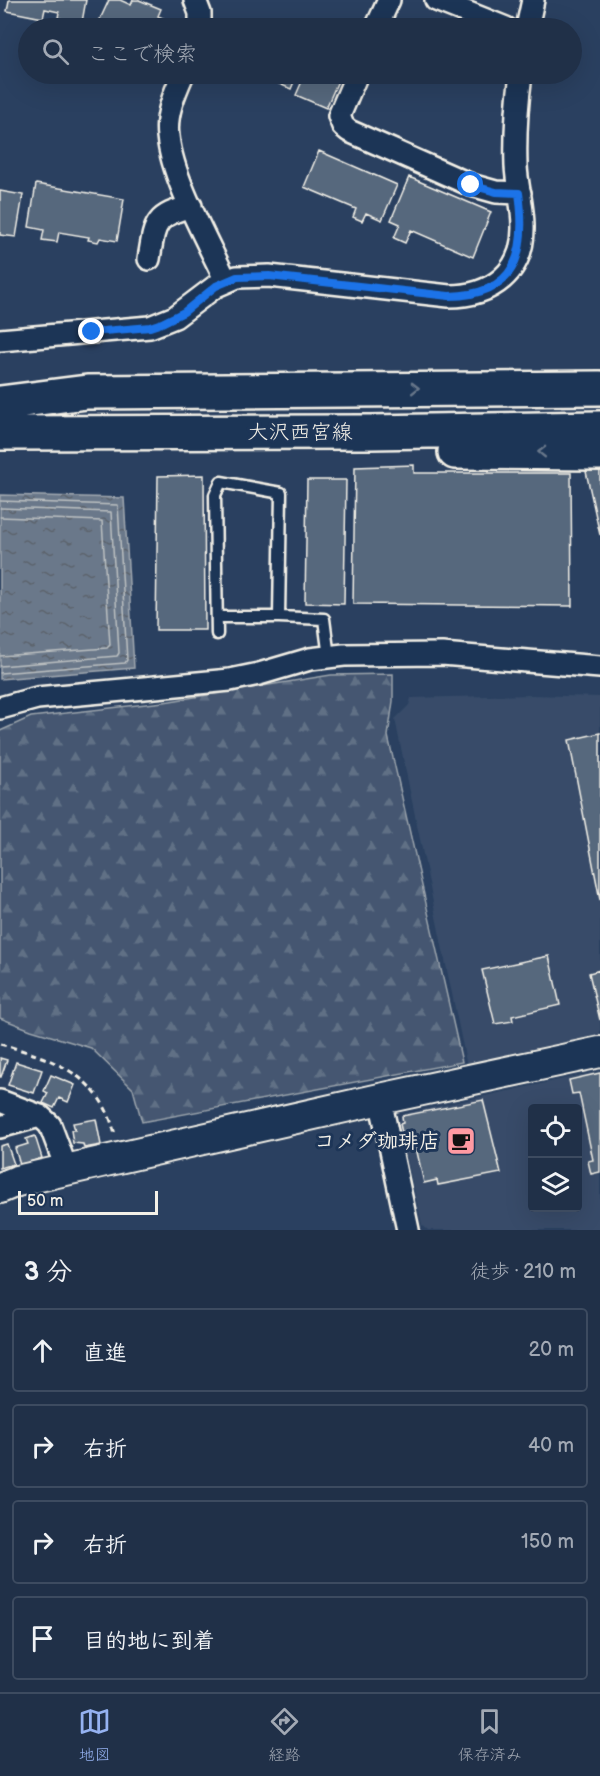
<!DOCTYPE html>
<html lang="ja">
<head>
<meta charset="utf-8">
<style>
	body { margin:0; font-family:"Balsamiq Sans","Klee One",sans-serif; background:#2d3c52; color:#f1f3f6 }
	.controls { position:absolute; right:18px; bottom:18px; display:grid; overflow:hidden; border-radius:6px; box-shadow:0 6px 24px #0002 }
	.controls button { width:54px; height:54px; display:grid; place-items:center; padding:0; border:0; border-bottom:2px solid #3d4b60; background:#203048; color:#f1f3f6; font:30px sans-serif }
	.scale { position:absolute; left:18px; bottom:15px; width:140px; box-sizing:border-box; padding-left:6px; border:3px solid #f4f1e8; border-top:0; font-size:16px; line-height:21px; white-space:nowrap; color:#f4f1e8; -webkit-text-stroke:4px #1d3557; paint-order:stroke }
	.stop { position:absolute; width:18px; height:18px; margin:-14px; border:4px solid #1a73e8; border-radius:50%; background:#fff }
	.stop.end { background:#1a73e8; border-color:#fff; box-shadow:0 2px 6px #0008 }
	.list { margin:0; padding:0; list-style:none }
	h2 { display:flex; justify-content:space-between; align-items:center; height:78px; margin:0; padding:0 24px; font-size:26px }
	h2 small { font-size:20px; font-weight:400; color:#a2a9b4 }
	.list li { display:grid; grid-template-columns:39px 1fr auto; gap:18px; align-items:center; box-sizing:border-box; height:84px; margin:0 12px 12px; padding:0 12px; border:2px solid #3d4b60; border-radius:6px }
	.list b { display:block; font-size:22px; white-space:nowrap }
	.list em { font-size:20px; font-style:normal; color:#a2a9b4 }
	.icon { flex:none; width:33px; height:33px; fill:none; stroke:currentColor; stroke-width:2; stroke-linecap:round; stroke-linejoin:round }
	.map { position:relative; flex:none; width:600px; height:1230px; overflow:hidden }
	.search { position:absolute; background:#203048; box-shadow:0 6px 24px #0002; left:18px; right:18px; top:18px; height:66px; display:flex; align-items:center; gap:15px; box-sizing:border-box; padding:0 21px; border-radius:33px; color:#a2a9b4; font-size:22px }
	.sheet { height:462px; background:#203048 }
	nav { display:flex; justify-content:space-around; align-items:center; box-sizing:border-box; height:84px; border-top:2px solid #3d4b60; background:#203048; font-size:16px; color:#a2a9b4 }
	nav a { display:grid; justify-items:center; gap:3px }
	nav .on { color:#95b2f1 }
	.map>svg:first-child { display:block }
	.built { fill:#374c69; fill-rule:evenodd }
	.forest { fill:url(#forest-firs); stroke:#9ca4ac; stroke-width:1.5 }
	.water { fill:url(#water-ripples); stroke:#a1a8b0; stroke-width:1.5 }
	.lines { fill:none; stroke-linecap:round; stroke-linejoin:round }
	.shore { stroke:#bdc1c2; stroke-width:1.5 }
	.building { fill:#56677d; stroke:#f4f1e8; stroke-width:1.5 }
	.lane-casing { stroke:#f4f1e8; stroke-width:15 }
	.street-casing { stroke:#f4f1e8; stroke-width:26 }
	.secondary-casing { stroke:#f4f1e8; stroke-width:34 }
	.primary-casing { stroke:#f4f1e8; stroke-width:38 }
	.path { stroke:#f4f1e8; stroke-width:3; stroke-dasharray:6 4.5; stroke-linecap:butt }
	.lane { stroke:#1d3557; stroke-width:10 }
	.street { stroke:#1d3557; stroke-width:21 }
	.secondary { stroke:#1d3557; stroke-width:30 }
	.primary { stroke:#1d3557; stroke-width:33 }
	.oneway { stroke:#68778a }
	.route { stroke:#1a73e8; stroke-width:8 }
	.labels { text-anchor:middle; stroke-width:6; stroke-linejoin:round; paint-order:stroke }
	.street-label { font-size:21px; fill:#f4f1e8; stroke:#1d3557 }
	.poi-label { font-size:21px; font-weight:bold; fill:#f4f1e8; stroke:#1d3557; text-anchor:end }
</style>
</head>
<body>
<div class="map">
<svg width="600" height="1230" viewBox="0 0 600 1230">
	<defs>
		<pattern id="forest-firs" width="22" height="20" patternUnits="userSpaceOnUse" patternTransform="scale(1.5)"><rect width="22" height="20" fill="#445771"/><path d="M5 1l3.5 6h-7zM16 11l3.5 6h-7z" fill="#607085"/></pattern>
		<pattern id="water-ripples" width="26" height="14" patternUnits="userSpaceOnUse" patternTransform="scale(1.5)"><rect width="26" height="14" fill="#6a788a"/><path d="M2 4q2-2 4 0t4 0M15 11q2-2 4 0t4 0" fill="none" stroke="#5b626b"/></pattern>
	</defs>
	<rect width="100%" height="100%" fill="#2a4060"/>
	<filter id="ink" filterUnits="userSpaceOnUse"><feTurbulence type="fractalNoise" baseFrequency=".0167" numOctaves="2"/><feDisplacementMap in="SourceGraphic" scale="12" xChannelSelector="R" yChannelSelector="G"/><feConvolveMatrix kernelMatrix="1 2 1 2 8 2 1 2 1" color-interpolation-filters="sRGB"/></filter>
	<g filter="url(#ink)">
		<!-- built -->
		<path class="built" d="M531,695L600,697V1035L467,1066L395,719L409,705L411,698Z
			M600,1071V1230H428L422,1225L402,1138L399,1121L403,1114ZM532,1108H578V1208H532Z"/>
		<!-- forest -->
		<path class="forest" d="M393,674V701L388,736L462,1062L142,1122L133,1089L91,1048L31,1030L0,1018V731L31,717L164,702L331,675Z"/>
		<!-- water -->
		<path class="water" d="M0,495L124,498L134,668L0,679Z"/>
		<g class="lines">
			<!-- shore -->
			<path class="shore" d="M0,501L118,505L127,660L125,663L0,673
				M0,508L111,512L119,653L117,656L0,666
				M0,517L102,521L110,645L107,648L0,656"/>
		</g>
		<!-- building -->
		<path class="building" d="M9,0H86L82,22L58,18L59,12L45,9L43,18L7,11Z
			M109,0H120L131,5L133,0H139L161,9L158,16L179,25L177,28H96Z
			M246,74H341L326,108L296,95L303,79L296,77L291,89L270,80L269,83Z
			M319,151L397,185L382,220L366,213L362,221L353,217L356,209L304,187Z
			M409,177L491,212L473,257L411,230L405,243L394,238L400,224L391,220Z
			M36,184L124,199L117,241L100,238L98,242L88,240L89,237L59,232L57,242L42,240L44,230L29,227Z
			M0,191L23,195L16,237L0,235Z
			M414,465V473H571L572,606L353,604L355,467Z
			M600,466V535L585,467Z
			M204,475L205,630H156L158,476Z
			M307,480H346L344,604L305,603Z
			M600,733V900L569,740Z
			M549,956L560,1005L512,1016L513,1021L495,1024L482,970Z
			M600,970V1020L589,973Z
			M0,1058L7,1060L1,1077H0Z
			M16,1062L42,1070L34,1093L8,1085Z
			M600,1073V1172L591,1174L588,1161L593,1160L579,1093L572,1094L569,1080Z
			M51,1075L75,1085L68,1102L59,1098L54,1108L43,1103L48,1093L44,1091Z
			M483,1100L501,1173L438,1185L437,1180L424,1183L415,1143L405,1145L400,1124L403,1123L402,1116Z
			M96,1119L101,1145L84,1148L83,1144L73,1143L71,1130H75L73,1123Z
			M35,1136L42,1158L20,1165L15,1148L28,1144L26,1139Z
			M7,1144L14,1164L0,1168V1146Z"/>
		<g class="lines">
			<!-- lane casing -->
			<g class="lane-casing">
				<path id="lane" d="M217,617H279
					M217,634L215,495L221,482L281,493L279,617L324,619L329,657"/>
			</g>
			<!-- street casing -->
			<g class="street-casing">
				<path id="street" d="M195,0L200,13V28
					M436,0L506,28
					M376,28L389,0
					M527,28L533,0
					M183,74C175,92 165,115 168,136C172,179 207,240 226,281
					M357,74L339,116L343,126L349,131L471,185L496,192L520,193
					M149,259C155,222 154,217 191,206
					M0,340L150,327L175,317L216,286L237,277L269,276L449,296C491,296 524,273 523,226C523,206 517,186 516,166C515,136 517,104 521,74
					M0,708L37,698L230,680L259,674L310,659L344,655L442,654L600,667
					M380,1099L408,1230
					M0,1101L40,1116L50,1125L67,1170
					M0,1127L40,1116"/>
			</g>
			<!-- secondary casing -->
			<g class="secondary-casing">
				<path id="secondary" d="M0,1188L17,1181L380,1099L600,1052"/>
			</g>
			<!-- primary casing -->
			<g class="primary-casing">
				<path id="primary" d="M0,403L87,392L600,388
					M0,433L371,432L600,428
					M455,452L600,453"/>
			</g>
			<!-- path -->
			<path class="path" d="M0,1044C52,1058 101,1075 115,1135"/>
			<!-- lane -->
			<use href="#lane" class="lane"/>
			<!-- street -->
			<use href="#street" class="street"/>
			<!-- secondary -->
			<use href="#secondary" class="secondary"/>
			<!-- primary -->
			<use href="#primary" class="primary"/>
		</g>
		<!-- one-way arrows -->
		<defs><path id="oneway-chevron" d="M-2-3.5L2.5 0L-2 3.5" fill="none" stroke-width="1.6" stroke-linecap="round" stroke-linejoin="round" transform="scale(1.5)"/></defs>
		<g class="oneway">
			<use href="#oneway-chevron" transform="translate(415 388) rotate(-1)"/>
			<use href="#oneway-chevron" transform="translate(542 452) rotate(-179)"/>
		</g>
	</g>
	<g class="lines" filter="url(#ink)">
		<!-- route -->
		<path class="route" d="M92,332L150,327L162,323L184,312L216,286L237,277L269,276L449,296C518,295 527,252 519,193L496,192L471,185"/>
	</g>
	<!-- icons -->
	<defs>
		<g id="cafe-square" transform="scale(1.5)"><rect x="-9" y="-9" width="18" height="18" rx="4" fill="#ff9aa2" stroke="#1d3557"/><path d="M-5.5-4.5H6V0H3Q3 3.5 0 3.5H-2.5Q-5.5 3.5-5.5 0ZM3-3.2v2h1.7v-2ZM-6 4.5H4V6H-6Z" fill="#111"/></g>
	</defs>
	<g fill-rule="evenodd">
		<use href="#cafe-square" x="461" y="1141"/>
	</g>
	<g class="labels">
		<!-- street labels -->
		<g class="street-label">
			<text x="300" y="439">大沢西宮線</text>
		</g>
		<!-- poi labels -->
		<g class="poi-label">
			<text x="440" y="1148">コメダ珈琲店</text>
		</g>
	</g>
</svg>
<div class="controls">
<button><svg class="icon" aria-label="locate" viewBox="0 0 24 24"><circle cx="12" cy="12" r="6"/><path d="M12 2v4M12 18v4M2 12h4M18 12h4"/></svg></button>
<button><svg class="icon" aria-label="layers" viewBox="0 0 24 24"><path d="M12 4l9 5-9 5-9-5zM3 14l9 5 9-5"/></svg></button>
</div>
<div class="scale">50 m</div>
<div class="stop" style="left:471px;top:185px"></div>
<div class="stop end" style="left:92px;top:332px"></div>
<div class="search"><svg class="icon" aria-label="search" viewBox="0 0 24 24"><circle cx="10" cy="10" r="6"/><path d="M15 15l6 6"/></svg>ここで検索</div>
</div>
<section class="sheet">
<h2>3 分<small>徒歩 · 210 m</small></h2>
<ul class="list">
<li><svg class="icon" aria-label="ahead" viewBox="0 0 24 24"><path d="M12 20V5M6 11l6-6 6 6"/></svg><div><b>直進</b></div><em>20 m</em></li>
<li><svg class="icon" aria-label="right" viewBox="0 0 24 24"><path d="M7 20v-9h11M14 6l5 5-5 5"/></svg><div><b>右折</b></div><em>40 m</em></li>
<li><svg class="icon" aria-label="right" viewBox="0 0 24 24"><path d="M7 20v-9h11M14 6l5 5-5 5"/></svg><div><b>右折</b></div><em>150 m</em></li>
<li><svg class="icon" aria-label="arrive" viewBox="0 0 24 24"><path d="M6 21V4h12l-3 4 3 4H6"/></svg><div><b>目的地に到着</b></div></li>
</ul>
</section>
<nav>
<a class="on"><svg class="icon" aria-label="map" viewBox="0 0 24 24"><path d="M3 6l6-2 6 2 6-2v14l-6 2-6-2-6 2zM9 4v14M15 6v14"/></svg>地図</a>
<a><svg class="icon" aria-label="directions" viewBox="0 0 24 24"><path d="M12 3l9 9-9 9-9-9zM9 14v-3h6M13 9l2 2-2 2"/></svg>経路</a>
<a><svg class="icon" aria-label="saved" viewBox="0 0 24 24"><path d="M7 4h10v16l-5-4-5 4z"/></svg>保存済み</a>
</nav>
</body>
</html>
